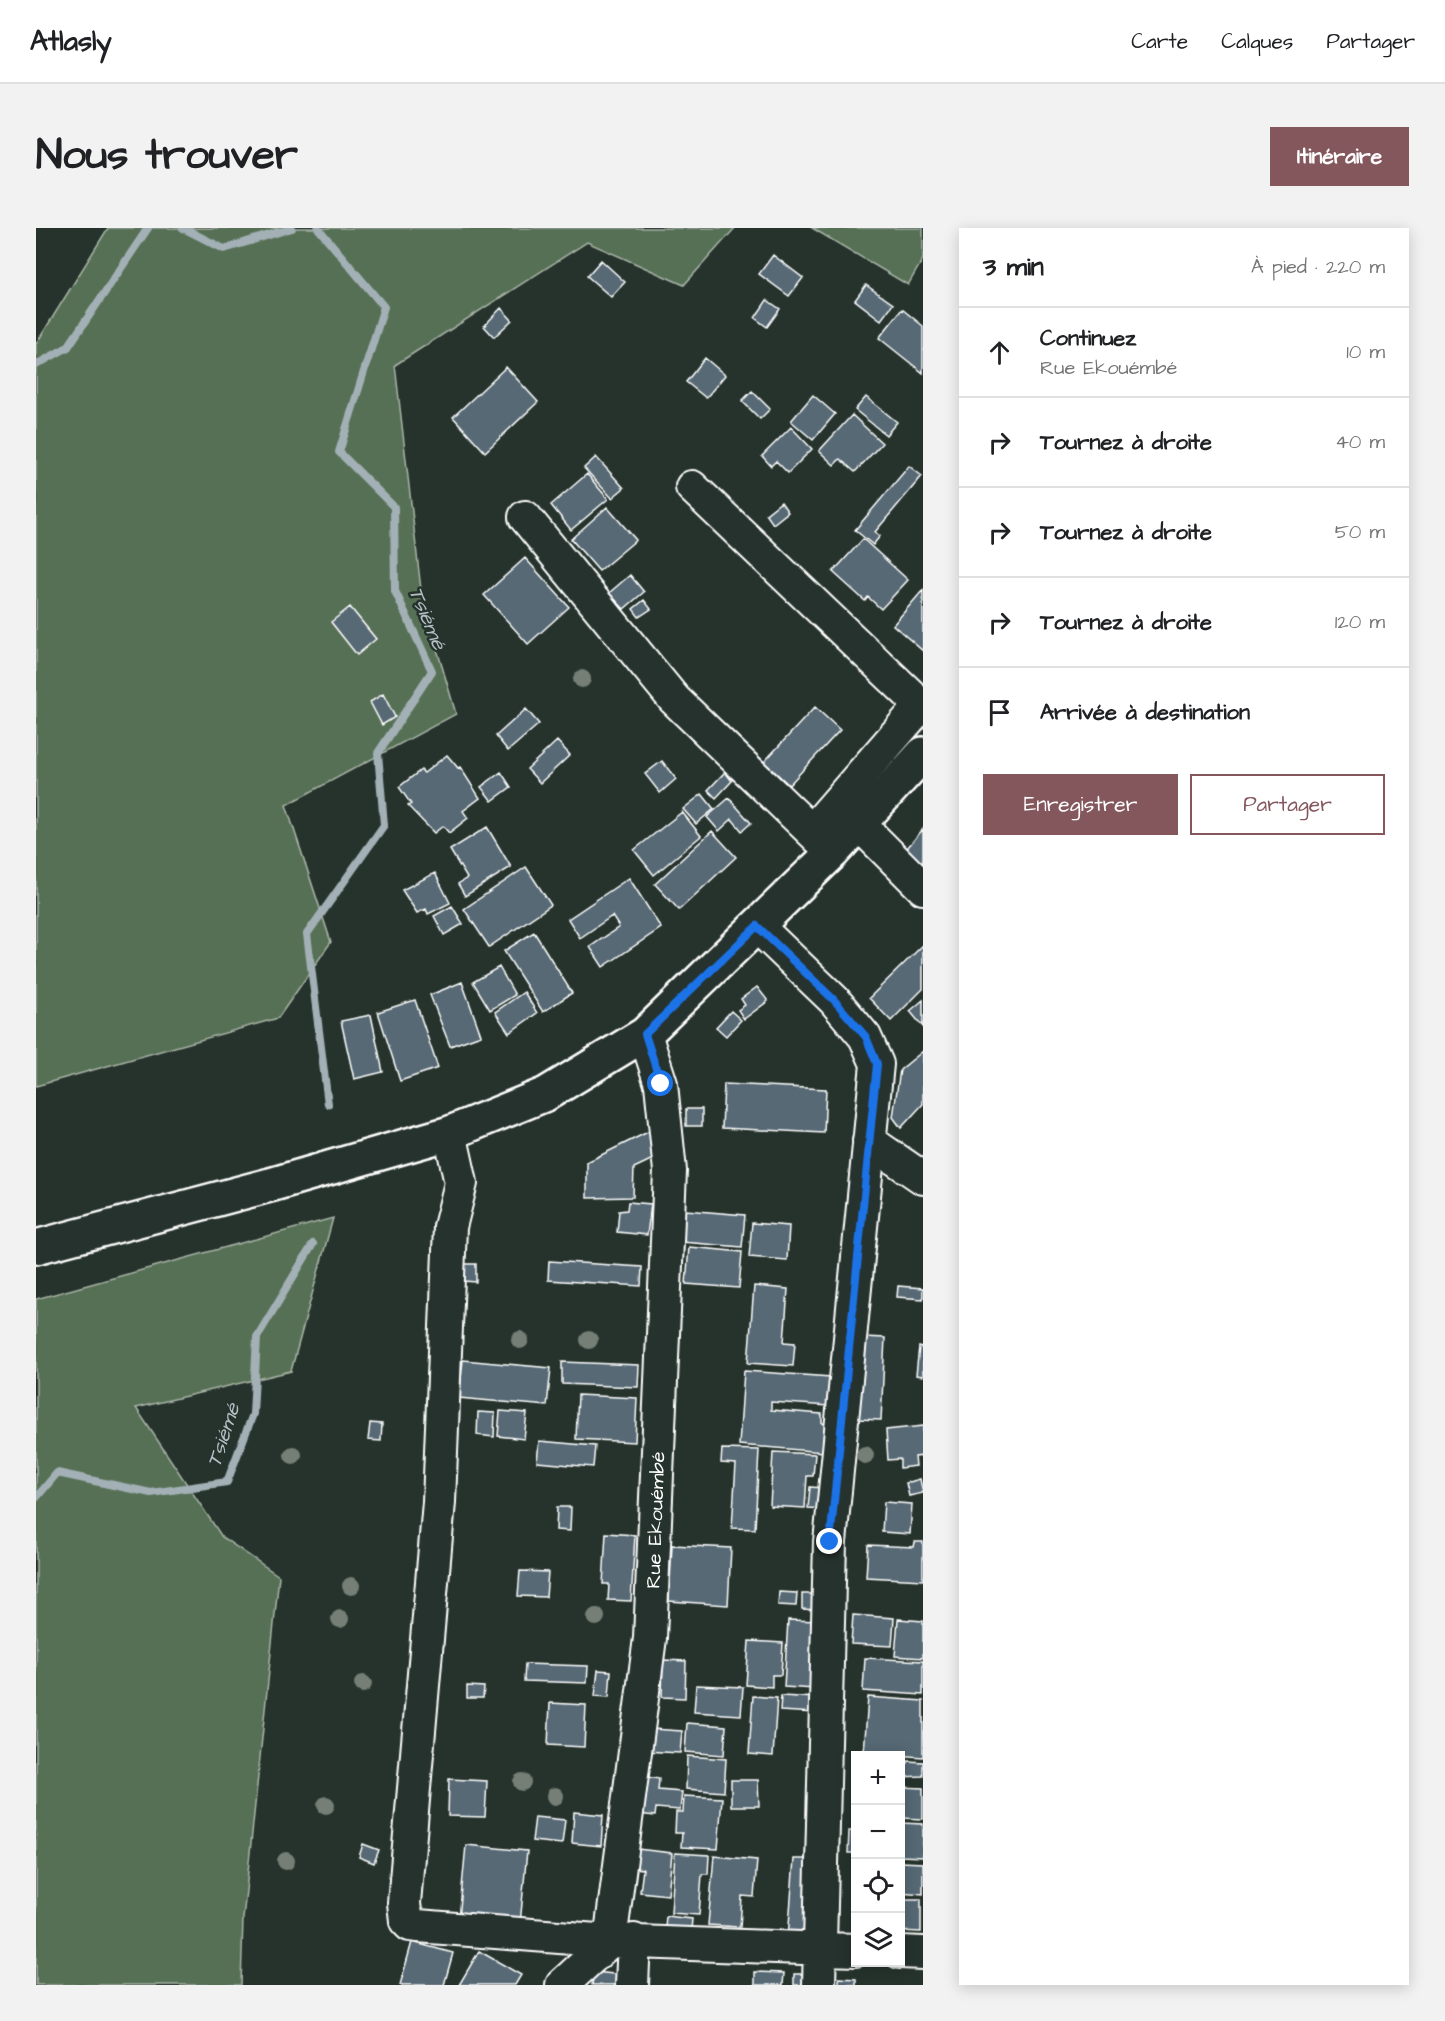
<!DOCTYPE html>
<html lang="fr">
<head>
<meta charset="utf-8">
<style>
	body { margin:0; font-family:"Architects Daughter",sans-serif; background:#f2f2f2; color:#202124 }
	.controls { position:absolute; right:18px; bottom:18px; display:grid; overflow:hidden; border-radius:0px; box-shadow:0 3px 15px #0003 }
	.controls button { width:54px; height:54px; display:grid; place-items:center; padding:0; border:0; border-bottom:2px solid #e0e0e0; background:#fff; color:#202124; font:30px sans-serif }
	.stop { position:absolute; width:18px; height:18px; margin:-14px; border:4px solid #1a73e8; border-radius:50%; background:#fff }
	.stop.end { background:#1a73e8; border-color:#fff; box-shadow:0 2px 6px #0008 }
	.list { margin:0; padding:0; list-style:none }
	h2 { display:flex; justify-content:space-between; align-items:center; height:78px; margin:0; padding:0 24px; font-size:26px }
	h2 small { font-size:20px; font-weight:400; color:#757577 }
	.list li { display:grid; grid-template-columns:39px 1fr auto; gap:18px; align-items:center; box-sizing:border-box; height:90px; padding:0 24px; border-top:2px solid #e0e0e0 }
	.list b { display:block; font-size:22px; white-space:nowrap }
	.list p { margin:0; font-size:20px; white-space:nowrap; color:#757577 }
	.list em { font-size:20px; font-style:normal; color:#757577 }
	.actions { display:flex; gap:12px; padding:18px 24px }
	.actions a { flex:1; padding:14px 0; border:2px solid #84575d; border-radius:0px; text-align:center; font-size:21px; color:#84575d }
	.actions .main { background:#84575d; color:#fff }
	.icon { flex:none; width:33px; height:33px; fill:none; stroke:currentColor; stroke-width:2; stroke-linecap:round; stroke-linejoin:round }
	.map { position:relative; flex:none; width:887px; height:1757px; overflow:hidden; border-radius:0px }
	header { display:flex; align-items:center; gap:36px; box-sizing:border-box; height:84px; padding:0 30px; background:#fff; border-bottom:2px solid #e0e0e0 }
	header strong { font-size:28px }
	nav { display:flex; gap:33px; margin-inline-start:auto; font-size:21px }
	.intro { display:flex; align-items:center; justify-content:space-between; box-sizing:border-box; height:144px; padding:0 36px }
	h1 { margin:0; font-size:42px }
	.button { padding:15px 27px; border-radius:0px; background:#84575d; color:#fff; font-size:21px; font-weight:700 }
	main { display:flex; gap:36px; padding:0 36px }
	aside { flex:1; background:#fff; border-radius:0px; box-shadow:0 3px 15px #0003 }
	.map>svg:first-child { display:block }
	.green { fill:#576f54; stroke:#abb7aa; stroke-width:1.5 }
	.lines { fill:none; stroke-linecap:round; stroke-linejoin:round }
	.stream { stroke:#a3b1b7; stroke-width:8 }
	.building { fill:#576975; stroke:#fff; stroke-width:1.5 }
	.street-casing { stroke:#fff; stroke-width:36 }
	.primary-casing { stroke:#fff; stroke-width:38 }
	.street { stroke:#26332d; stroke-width:32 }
	.primary { stroke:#26332d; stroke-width:33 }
	.tree { fill:#747f76 }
	.route { stroke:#1a73e8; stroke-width:8 }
	.labels { text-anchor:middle; stroke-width:5; stroke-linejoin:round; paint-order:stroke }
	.street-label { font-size:20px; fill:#fff; stroke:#26332d }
	.water-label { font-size:21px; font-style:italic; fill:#b2bec3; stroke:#26332d }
</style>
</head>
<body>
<header>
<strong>Atlasly</strong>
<nav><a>Carte</a><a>Calques</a><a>Partager</a></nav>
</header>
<div class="intro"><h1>Nous trouver</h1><a class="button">Itinéraire</a></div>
<main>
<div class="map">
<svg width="887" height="1757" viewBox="0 0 887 1757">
	<rect width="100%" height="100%" fill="#26332d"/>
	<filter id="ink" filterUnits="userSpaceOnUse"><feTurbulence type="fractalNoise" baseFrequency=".0167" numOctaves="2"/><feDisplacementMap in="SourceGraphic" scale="12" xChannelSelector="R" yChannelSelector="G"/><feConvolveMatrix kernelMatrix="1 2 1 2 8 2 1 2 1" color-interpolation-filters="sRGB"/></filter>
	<g filter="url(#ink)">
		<!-- green -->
		<path class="green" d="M72,0H699L648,57L551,14L359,137L386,370L420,486L250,577L295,714L242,790L0,858V116Z
			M776,0H887V31L872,57Z
			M297,990L255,1143L100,1180L186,1309L243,1348L207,1691L205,1757H0V1071Z"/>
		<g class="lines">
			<!-- stream -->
			<path class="stream" d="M147,0L188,21L256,0
				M282,0L348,79L303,224L358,279L359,363L396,443L342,525L348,597L271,706L292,876
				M0,137L32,119L112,0
				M0,1270L21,1245L115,1265L191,1254L217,1186L221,1109L277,1016"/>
		</g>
		<!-- building -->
		<path class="building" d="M737,27L767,50L753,68L723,46Z
			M565,32L589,54L575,69L551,48Z
			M830,57L857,76L845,92L819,72Z
			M731,72L744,81L731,99L719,90Z
			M465,80L476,92L458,109L448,98Z
			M866,81L887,98V145L843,110Z
			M669,130L689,147L670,170L650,154Z
			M470,139L502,174L449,224L417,189Z
			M716,163L734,181L724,191L706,173Z
			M777,167L799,186L777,212L755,193Z
			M830,169L861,194L850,207L819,182Z
			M816,187L846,215L819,244L804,231L798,237L783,223Z
			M755,199L776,221L752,245L740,233L735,238L726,228Z
			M560,229L588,260L576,270L548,240Z
			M873,238L886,248L839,304L844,308L837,317L819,302Z
			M551,246L572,271L535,302L515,277Z
			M745,274L752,284L737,296L730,286Z
			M571,279L600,312L563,343L535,311Z
			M827,311L872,352L845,381L832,369L829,373L797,344Z
			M489,330L533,379L492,416L448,367Z
			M594,347L608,364L588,381L573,365Z
			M887,362V423L857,397Z
			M608,372L615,381L603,389L597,381Z
			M314,379L340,411L321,427L295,394Z
			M347,466L359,489L346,497L334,474Z
			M779,479L804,502L753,557L728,534Z
			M490,481L503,496L472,523L460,508Z
			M521,513L534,527L504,555L491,541Z
			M411,527L422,540L424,539L444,570L427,583L432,590L413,605L407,598L398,605L372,578L375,576L363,559L385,542L388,545Z
			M626,533L640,551L624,565L609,546Z
			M465,544L475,559L456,573L445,559Z
			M689,544L696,553L680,570L672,562Z
			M666,566L678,581L660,596L647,581Z
			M693,570L715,595L706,603L696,591L683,603L671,589Z
			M646,584L665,608L618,647L598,622Z
			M451,599L475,639L429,668L422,656L431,650L414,622Z
			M887,601V652L862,631Z
			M676,603L700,629L643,682L619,656Z
			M490,639L515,677L453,719L428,681Z
			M399,645L414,675L392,686L390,681L381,685L366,662Z
			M593,650L625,700L567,739L554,719L583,699L576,688L544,710L532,691Z
			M416,678L427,696L408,707L398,688Z
			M498,704L536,765L507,784L468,723Z
			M887,717V761L855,793L833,770Z
			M463,739L479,767L454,782L437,754Z
			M426,754L445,807L414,818L394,767Z
			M721,759L732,773L708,791L702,782L709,777L705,771Z
			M488,764L501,785L473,805L459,784Z
			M379,772L402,840L364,853L342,784Z
			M887,772V799L874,783Z
			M695,783L705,792L690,808L680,799Z
			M335,787L347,844L318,851L305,793Z
			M887,823V876L865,900L857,889L864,842Z
			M688,856L790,861L788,905L686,900Z
			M650,881H666V898H650Z
			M616,902L619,930L598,940L597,969L551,970V934Z
			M592,974L615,976L611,1007L581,1004L583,983L591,982Z
			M649,982L709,987L706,1019L646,1014Z
			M716,995L753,998L751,1032L713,1029Z
			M653,1019L706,1024L703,1060L650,1056Z
			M513,1033L606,1039L605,1058L512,1052Z
			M428,1036H440V1054L428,1053Z
			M718,1058L752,1061L748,1114L759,1115L757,1138L712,1135Z
			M862,1058L887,1060V1071L861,1069Z
			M827,1109L849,1110L845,1192L821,1191Z
			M883,1119L887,1120V1148L880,1147Z
			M427,1132L515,1140L511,1178L423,1170Z
			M526,1134L603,1137L602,1159L526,1156Z
			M708,1143L795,1149L793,1178L735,1174V1182L786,1186V1195L791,1196L788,1224L703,1217Z
			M542,1167L601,1170L599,1214L540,1211Z
			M464,1183L491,1185L488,1211L462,1208Z
			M442,1184L459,1185L458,1209L441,1207Z
			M334,1195L346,1196L345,1213L332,1212Z
			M887,1198V1228L879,1229L880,1238L864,1240V1231L852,1232L850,1202Z
			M503,1213L559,1218L557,1239L501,1234Z
			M686,1221L723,1222L719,1301L696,1300L700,1236L685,1235Z
			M737,1224L779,1226L777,1248H771L769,1280L734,1278Z
			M884,1251L887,1265L873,1268L870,1255Z
			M774,1259L788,1260L786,1281L772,1280Z
			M848,1274L876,1276L874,1306L846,1304Z
			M521,1279H535L534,1303L520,1302Z
			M570,1305L599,1307L595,1373L572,1372L573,1356H567Z
			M879,1314H887V1352L830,1349L832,1317L878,1319Z
			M636,1317L695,1320L692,1377L633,1373Z
			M484,1343L512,1344L510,1369L482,1368Z
			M743,1364L761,1365L760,1378L742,1377Z
			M766,1366H782L781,1382L766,1381Z
			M817,1387L858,1390L856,1418L815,1416Z
			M862,1391L887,1393V1430L859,1428Z
			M752,1392L783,1393L779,1461L748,1459Z
			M713,1413L747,1415L745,1447H736V1459L710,1457Z
			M829,1430L887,1433V1467L827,1463Z
			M627,1432L650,1433L649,1470L626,1469Z
			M489,1436L552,1438L551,1455L488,1453Z
			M562,1442L575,1443L573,1469L559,1468Z
			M660,1457L707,1459L705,1487L658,1484Z
			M431,1458L448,1459L447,1470H431Z
			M717,1468L741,1470L737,1528L713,1526Z
			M745,1468L780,1470L779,1485L744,1483Z
			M832,1469L887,1473V1529L828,1525Z
			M514,1475L550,1477L548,1519L512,1517Z
			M651,1495L690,1498L688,1527L649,1524Z
			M616,1501L646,1503L644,1525L609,1523Z
			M651,1528L690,1531L688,1564L650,1561Z
			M872,1533L887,1534V1548L864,1549V1535H872Z
			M606,1548L623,1551L622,1562L646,1564L644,1582L620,1580L619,1588L602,1586Z
			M413,1551L451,1553L449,1589L412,1588Z
			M695,1552H722L723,1578H695Z
			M864,1559L887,1560V1591L864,1590Z
			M648,1568L686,1570L682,1621L645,1619L646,1605H639L640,1584H647Z
			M538,1584L567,1587L565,1618L536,1615Z
			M499,1589L529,1592L526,1616L496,1613Z
			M864,1595L887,1596V1629L864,1628Z
			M813,1603H820V1625H812Z
			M327,1616L343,1622L338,1635L323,1629Z
			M430,1617L491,1623L484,1696L423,1691Z
			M601,1621L636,1625L632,1667L604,1664L607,1641L599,1640Z
			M639,1625L673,1627L672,1646H666L663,1687L635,1685Z
			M678,1628L721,1632L718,1669L706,1668L704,1699L672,1697Z
			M758,1631H776L771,1712L752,1710Z
			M864,1634L887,1635V1666L864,1664Z
			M864,1671H885V1704L864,1703Z
			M630,1688L656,1691L654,1713L628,1711Z
			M376,1714L417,1725L408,1757H364Z
			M443,1723L485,1747L479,1757H423Z
			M558,1744L588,1747L587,1757H556Z
			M719,1744L748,1745L747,1757H719Z
			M758,1746H770L769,1757H758Z
			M803,1750L820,1751V1757H803Z"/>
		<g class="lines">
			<!-- street casing -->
			<g class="street-casing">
				<path id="street" d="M656,259L887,479
					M489,289L638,471L797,624
					M823,596L887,660
					M776,603L887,475
					M721,698L798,772L829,809L841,836L794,1314L783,1757
					M414,905L425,955L414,999L403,1274L368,1675L370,1693L374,1697L382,1698L574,1713L820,1722
					M833,913L887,950
					M864,1724L887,1725
					M526,1757L574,1713L614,1410L634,943L625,856L609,806
					M596,1757L598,1712"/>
			</g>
			<!-- primary casing -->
			<g class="primary-casing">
				<path id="primary" d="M0,1019L234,957L414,905L510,866L609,806L797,624L887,526"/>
			</g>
			<!-- street -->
			<use href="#street" class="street"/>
			<!-- primary -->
			<use href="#primary" class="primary"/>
		</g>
		<!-- trees -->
		<g class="tree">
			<circle cx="546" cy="451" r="9"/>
			<circle cx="484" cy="1112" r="9"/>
			<circle cx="553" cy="1112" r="9"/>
			<circle cx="257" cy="1227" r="9"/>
			<circle cx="829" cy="1227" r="9"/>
			<circle cx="315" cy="1358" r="9"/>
			<circle cx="560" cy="1389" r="9"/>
			<circle cx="304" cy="1391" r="9"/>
			<circle cx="327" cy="1456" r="9"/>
			<circle cx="486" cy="1554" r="9"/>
			<circle cx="519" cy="1568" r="9"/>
			<circle cx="290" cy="1577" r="9"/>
			<circle cx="250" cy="1633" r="9"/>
		</g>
	</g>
	<g class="lines" filter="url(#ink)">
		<!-- route -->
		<path class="route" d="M625,856L609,806L721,698L798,772L830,809L841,836L794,1314"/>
	</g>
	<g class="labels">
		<!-- street labels -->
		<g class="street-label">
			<text transform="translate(619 1292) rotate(-88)" y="7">Rue Ekouémbé</text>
		</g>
		<!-- water labels -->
		<g class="water-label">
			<text transform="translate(392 390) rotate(67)" y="7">Tsiémé</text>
			<text transform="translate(187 1207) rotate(-72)" y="7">Tsiémé</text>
		</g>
	</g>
</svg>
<div class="controls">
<button>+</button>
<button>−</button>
<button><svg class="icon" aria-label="locate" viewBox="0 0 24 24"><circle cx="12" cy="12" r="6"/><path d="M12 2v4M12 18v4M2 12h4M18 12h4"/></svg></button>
<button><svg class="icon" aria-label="layers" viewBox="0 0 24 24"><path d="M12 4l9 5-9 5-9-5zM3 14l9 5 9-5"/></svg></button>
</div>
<div class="stop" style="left:625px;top:856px"></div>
<div class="stop end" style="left:794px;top:1314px"></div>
</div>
<aside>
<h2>3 min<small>À pied · 220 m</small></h2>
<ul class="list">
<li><svg class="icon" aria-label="ahead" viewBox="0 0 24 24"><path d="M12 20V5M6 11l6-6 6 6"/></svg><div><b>Continuez</b><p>Rue Ekouémbé</p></div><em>10 m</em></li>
<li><svg class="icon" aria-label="right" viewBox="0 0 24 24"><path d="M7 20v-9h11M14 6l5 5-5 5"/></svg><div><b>Tournez à droite</b></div><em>40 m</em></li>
<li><svg class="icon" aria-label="right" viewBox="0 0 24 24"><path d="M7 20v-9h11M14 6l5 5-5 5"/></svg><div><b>Tournez à droite</b></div><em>50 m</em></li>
<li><svg class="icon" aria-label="right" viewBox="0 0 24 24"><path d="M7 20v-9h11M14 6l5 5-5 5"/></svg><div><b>Tournez à droite</b></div><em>120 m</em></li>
<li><svg class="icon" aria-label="arrive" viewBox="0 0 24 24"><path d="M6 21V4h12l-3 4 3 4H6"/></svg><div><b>Arrivée à destination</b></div></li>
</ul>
<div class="actions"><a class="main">Enregistrer</a><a>Partager</a></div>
</aside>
</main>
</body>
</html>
